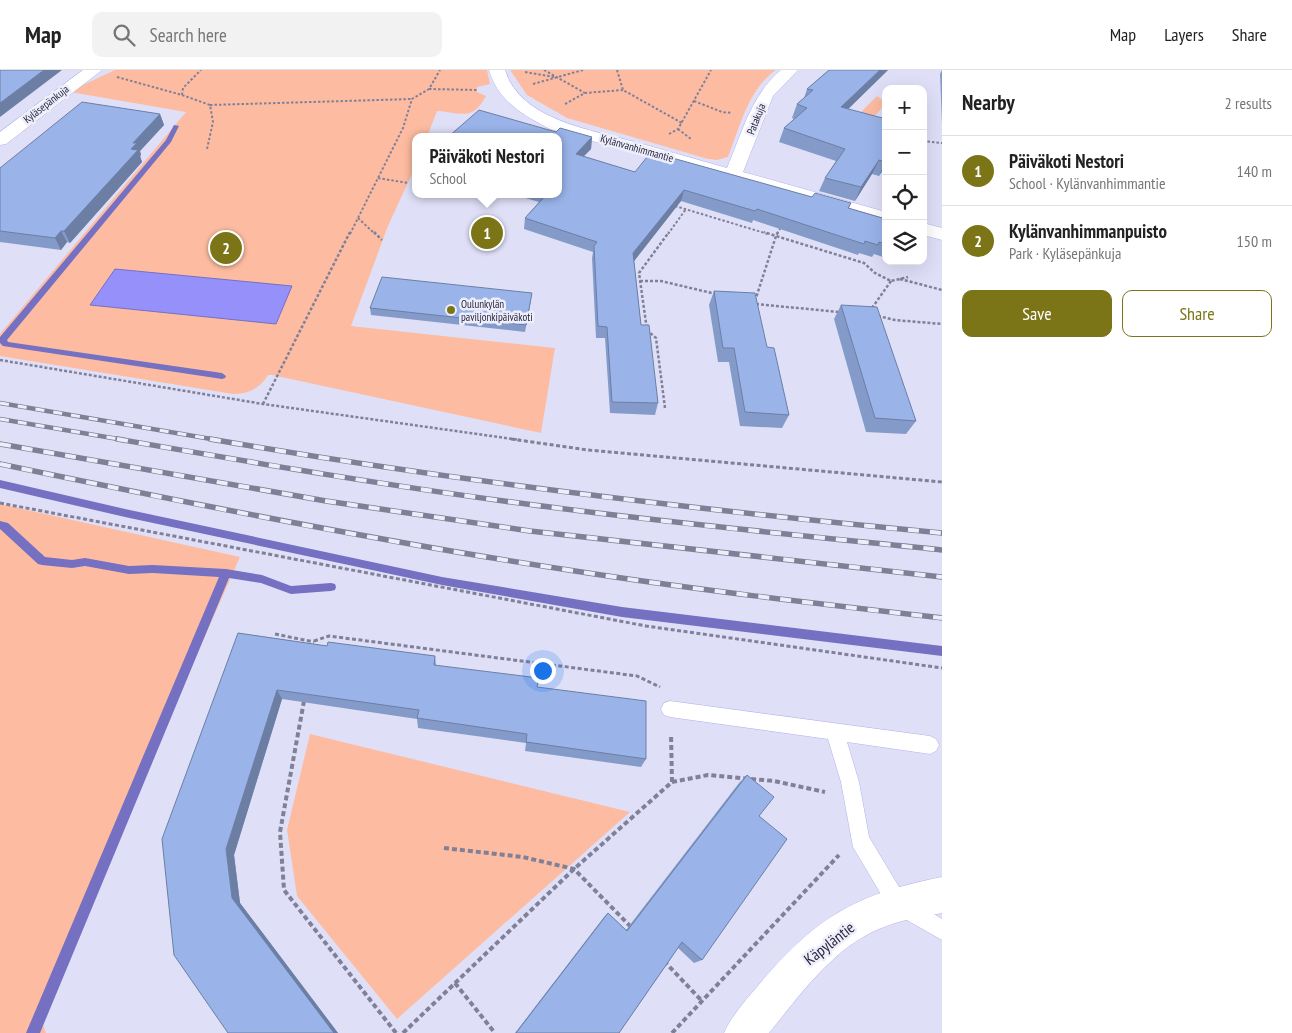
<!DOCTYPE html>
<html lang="en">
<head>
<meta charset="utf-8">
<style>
	body { margin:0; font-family:"PT Sans Narrow",sans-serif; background:#f2f2f2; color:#222 }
	.controls { position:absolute; right:15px; top:15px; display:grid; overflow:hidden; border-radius:10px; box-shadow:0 5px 20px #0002 }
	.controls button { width:45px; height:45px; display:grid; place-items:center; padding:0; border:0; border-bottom:1px solid #e0e0e0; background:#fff; color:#222; font:25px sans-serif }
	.you { position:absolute; left:542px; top:600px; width:18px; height:18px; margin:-12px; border:4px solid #fff; border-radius:50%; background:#1a73e8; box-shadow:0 0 0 8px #1a73e833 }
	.badge { display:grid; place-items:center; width:32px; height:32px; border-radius:50%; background:#7c7518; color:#fff; font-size:16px; font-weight:700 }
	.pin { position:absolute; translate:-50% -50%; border:2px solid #fff; box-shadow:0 1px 5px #0006 }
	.popup { position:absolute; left:412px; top:63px; width:150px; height:65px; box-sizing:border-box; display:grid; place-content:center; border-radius:10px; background:#fff; filter:drop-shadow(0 1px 4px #0005); font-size:16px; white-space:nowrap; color:#767676 }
	.popup b { font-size:19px; color:#222 }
	.popup::after { content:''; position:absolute; left:50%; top:100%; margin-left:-10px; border:10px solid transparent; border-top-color:#fff }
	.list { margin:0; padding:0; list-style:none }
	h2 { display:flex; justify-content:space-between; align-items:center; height:65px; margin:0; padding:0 20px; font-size:21px }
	h2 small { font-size:16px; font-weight:400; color:#767676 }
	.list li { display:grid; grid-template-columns:32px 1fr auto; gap:15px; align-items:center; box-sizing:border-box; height:70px; padding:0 20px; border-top:1px solid #e0e0e0 }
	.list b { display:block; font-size:19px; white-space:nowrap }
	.list p { margin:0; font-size:16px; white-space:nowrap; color:#767676 }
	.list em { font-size:16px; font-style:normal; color:#767676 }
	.actions { display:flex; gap:10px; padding:15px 20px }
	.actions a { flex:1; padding:11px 0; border:1px solid #7c7518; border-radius:10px; text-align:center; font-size:18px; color:#7c7518 }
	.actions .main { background:#7c7518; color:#fff }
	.icon { flex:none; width:28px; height:28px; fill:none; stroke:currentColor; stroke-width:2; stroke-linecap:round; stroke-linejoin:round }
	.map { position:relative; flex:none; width:942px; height:963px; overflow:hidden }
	header { display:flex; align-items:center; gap:30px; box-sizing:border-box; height:70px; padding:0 25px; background:#fff; border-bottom:1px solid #e0e0e0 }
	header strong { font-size:24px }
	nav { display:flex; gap:28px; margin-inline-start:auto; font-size:18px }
	.search { width:350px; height:45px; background:#f2f2f2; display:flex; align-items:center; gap:12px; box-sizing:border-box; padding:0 18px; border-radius:10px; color:#767676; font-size:19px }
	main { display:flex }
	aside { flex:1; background:#fff }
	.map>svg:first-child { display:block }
	.green { fill:#fdbca1 }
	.water { fill:#9690fa; stroke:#7570c1 }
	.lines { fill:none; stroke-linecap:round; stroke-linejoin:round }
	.stream { fill:#7570c1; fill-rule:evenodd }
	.lane-casing { stroke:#b2b1ec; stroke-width:1 }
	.street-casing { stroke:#b2b1ec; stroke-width:1 }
	.path-far3 { stroke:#808098; stroke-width:2; stroke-dasharray:2.5 2; stroke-linecap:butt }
	.path-far2 { stroke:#808098; stroke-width:2.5; stroke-dasharray:3 2; stroke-linecap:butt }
	.path-far1 { stroke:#808098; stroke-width:3; stroke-dasharray:4 2.5; stroke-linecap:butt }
	.path { stroke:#808098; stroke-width:4; stroke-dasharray:5 3; stroke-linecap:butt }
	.lane { fill:#fff; fill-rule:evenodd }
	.street { fill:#fff; fill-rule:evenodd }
	.rail-far1-casing { stroke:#7f7f96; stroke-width:4.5 }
	.rail-casing { stroke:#7f7f96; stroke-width:5.5 }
	.rail-far1 { stroke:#eeeefb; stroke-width:3; stroke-dasharray:9; stroke-linecap:butt }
	.rail { stroke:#eeeefb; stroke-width:4; stroke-dasharray:11; stroke-linecap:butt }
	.wall { fill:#849bc9 }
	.shaded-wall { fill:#6c7ea4 }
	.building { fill:#9ab4ea; stroke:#6c7ea4 }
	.poi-dot { fill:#7c7518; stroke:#eeeefb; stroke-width:2 }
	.labels { text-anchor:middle; stroke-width:5; stroke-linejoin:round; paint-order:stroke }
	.far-street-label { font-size:11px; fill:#27263d; stroke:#eeeefb }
	.far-poi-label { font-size:11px; fill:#27263d; stroke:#eeeefb; text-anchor:start }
	.near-street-label { font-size:16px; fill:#27263d; stroke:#eeeefb }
</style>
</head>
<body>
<header>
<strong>Map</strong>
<div class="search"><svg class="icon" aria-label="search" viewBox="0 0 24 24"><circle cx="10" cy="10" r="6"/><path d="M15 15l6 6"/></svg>Search here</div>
<nav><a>Map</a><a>Layers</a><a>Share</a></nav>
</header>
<main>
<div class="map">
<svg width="942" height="963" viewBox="0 0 942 963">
	<rect width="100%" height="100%" fill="#dfe0f8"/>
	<!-- green -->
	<path class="green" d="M115,0H487L490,14L477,17V22L486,26C473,51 462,43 437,41L427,67H416V95L388,156L351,256L555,278L541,363L272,305H268C260,319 247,324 233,324L0,286V264L186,42L70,22L23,62L21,60L70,21Z
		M510,0H776C748,19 740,57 728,87L717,90L708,89L567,48L527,25Z
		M877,26L886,33L872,49L858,45Z
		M0,434L240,487L38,942L46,963H0Z
		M310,664L630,742L397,949L297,826L287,760Z"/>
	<!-- water -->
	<path class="water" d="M115,199L292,216L276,254L90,235Z"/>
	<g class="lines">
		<!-- stream -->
		<path class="stream" d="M174,55L179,56L171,72L7,270L8,272L222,303L226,306L225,308L222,309L3,276L0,273V267L166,70Z
			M0,410L125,439L442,507L622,537L942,576V586L622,547L442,515L125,447L0,418Z
			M0,451L8,453L45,487L72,490L85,488L129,496L153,495L226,499L262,505L291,516L331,513L335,514L336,517L335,520L331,521L291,524L261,513L229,508L40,963H26L219,507L153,503L129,504L85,496L72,498L42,495L38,494L0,459Z"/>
		<!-- lane casing -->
		<g class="lane-casing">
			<path id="lane" d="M670,631L930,666L936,669L939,675L936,681L930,684L847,672L859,712L869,767L905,827L942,849V870L891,841L853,777L841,712L828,669L670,647L664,645L661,639L664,633Z"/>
		</g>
		<!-- street casing -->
		<g class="street-casing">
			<path id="street" d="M83,0H102L6,74L0,75V62Z
				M489,0H505C520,50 592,60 635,72C666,81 696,89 727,98C742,63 751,25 781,0H798L773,26L743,102L886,142V154L550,59C523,45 498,31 489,0Z
				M923,153L942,158V170L923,165Z
				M942,807V843C921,847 899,850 879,859C833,878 800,925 769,963H724C733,943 748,928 762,911C819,845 857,824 942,807Z"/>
		</g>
		<!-- path-far3 -->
		<path class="path-far3" d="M544,0L585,23
			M617,0L623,20L682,53
			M525,2L554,7
			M117,7L182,25L210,35L213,52L207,79
			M533,14L583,0
			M429,19L478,20
			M182,25L183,18L201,0
			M694,31L722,42L732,43
			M565,34L585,23L623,20
			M210,35L412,29
			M678,59L691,69
			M669,64L678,59L711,0
			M923,71L942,73
			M378,108L408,113
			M675,136L768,164
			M358,148L375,164
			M350,164L403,58L412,29L429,19L440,0
			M668,164L686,139
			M777,164L781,157"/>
		<!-- path-far2 -->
		<path class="path-far2" d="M374,162L382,170
			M778,162L776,166L864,193L875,203L891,211L908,207
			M900,209L942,220
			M640,211H661L716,224
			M755,231L776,166L764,162
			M756,234L839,242
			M872,238L891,211
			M878,246L895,250L942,254
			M0,290L263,334L520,370
			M263,334L350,162
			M665,338L656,268L647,260L639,203L669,162"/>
		<!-- path-far1 -->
		<path class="path-far1" d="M511,369L588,380L942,412
			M0,433L646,556L942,598
			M275,564L314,572
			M314,571L329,566L637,606L660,617
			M304,632V630"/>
		<!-- path -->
		<path class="path" d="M304,631L280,762L284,820L396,963
			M672,712L708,705L774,711L825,722
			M444,778L523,787L574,799L632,858
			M664,891L701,930
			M455,913L495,963
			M403,963L574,799L672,712L671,664
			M672,963L839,785"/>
		<!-- lane -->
		<use href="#lane" class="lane"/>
		<!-- street -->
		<use href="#street" class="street"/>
		<!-- rail-far1 casing -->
		<g class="rail-far1-casing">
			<path id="rail-far1" d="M0,333L217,370
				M0,349L124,370"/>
		</g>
		<!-- rail casing -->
		<g class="rail-casing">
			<path id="rail" d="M117,369C256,393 394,417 534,435C670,453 806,466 942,480
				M210,369C453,411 697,440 942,463
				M0,374L326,431L530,461L942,507
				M0,394C191,434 383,472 575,501C697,520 820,534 942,548"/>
		</g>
		<!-- rail-far1 -->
		<use href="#rail-far1" class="rail-far1"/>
		<!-- rail -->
		<use href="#rail" class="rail"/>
	</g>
	<!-- wall -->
	<path class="wall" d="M829,0H888L848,39L886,49V101L883,100L879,106L872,104L855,131L819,121L825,108L836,91L779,72L784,58L794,49L792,48L797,34L804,28L807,19Z
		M942,0V54L940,4Z
		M160,44L164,55L140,81L141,85L140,86L142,92L70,173L67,172L61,180L0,172V98Z
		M556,62L592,67L591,79L583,87L635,102L851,133L849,138L886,149V182L883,187L874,184L872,187L859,183L858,185L753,150L752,153L681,131L634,191L641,255L658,333L655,345L610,343L605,268H596L592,188L593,182L524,159L525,148L539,132L512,124H558Z
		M714,221L767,277L789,345L782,358L740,356L729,292H718L709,235Z
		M531,230L525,262L371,245L370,238Z
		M841,235L916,351L906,364L866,362L834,249Z
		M238,563L327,576L435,586L436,595L646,689L641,697L525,681L526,673L418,658L417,649L282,629L234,785L240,833L338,963H228Z
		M747,705L759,746L702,890L694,893L678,878L619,963H515L604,847L608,843L626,860L739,713Z"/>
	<!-- shaded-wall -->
	<path class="shaded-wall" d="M44,0H62L0,47V33Z
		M880,0H888L836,51L841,37Z
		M160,44L164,55L140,81L141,85L140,86L142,92L70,173L64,161L131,79L133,73Z
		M592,67L591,79L574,96L576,84Z
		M879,90L872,104L855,131L861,117Z
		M886,91L883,100L879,106Z
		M684,120L681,131L631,195L633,183Z
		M61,161L67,172L61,180L55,168Z
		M277,620L282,629L234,785L240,833L338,963H334L232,828L226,779Z"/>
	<!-- building -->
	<path class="building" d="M0,0H44L0,33Z
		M829,0H880L841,37L886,49V91L885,92L879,90L861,117L825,108L845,79L784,58L807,38L797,34L813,20L807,19Z
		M82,32L160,44L133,73H137L131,79L138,80L64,161H61L55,168L0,161V98Z
		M479,40L556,62L560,58L592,67L576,84L635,102L651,82L812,127L815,123L851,133L848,138L886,149V174L879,172L878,175L865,171L864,174L757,139L755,141L684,120L633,183L641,255H649L658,333L612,332L607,257L598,256L594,176L597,172L525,148L547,124H558V67H448Z
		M382,207L532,223L526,255L370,238Z
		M714,221L755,223L767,277L774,278L789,345L745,342L734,278H723Z
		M841,235L877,237L916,351L875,348Z
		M238,563L327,576L328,572L435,586L434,595L539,608L537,617L646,631V689L526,672L527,664L417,648L419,640L277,620L226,779L232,828L334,963H228L174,885L162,769Z
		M747,705L774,727L759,746L787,769L702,890L682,872L619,963H516L608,843L627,861Z"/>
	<!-- markers -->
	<circle class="poi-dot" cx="451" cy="240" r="5"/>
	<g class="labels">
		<!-- far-street labels -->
		<g class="far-street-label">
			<text transform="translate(46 34) rotate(-38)" y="4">Kyläsepänkuja</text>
			<text transform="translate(756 49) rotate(-68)" y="4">Patakuja</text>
			<text transform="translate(637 78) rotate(16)" y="4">Kylänvanhimmantie</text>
		</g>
		<!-- far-poi labels -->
		<g class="far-poi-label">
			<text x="461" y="238">Oulunkylän<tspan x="461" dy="13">paviljonkipäiväkoti</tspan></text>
		</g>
		<!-- near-street labels -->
		<g class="near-street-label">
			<text transform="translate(829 873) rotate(-38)" y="6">Käpyläntie</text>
		</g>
	</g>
</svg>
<div class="controls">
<button>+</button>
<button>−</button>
<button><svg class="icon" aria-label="locate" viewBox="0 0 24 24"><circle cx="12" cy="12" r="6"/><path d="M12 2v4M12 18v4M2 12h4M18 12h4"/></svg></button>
<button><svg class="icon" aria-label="layers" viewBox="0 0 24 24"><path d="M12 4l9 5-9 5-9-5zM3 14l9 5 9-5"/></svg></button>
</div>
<div class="you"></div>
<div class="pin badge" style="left:487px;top:163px">1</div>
<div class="popup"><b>Päiväkoti Nestori</b>School</div>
<div class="pin badge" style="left:226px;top:178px">2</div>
</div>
<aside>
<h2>Nearby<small>2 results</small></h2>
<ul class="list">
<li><span class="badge">1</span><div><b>Päiväkoti Nestori</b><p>School · Kylänvanhimmantie</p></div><em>140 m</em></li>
<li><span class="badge">2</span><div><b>Kylänvanhimmanpuisto</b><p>Park · Kyläsepänkuja</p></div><em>150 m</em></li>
</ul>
<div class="actions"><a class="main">Save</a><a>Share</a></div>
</aside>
</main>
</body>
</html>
